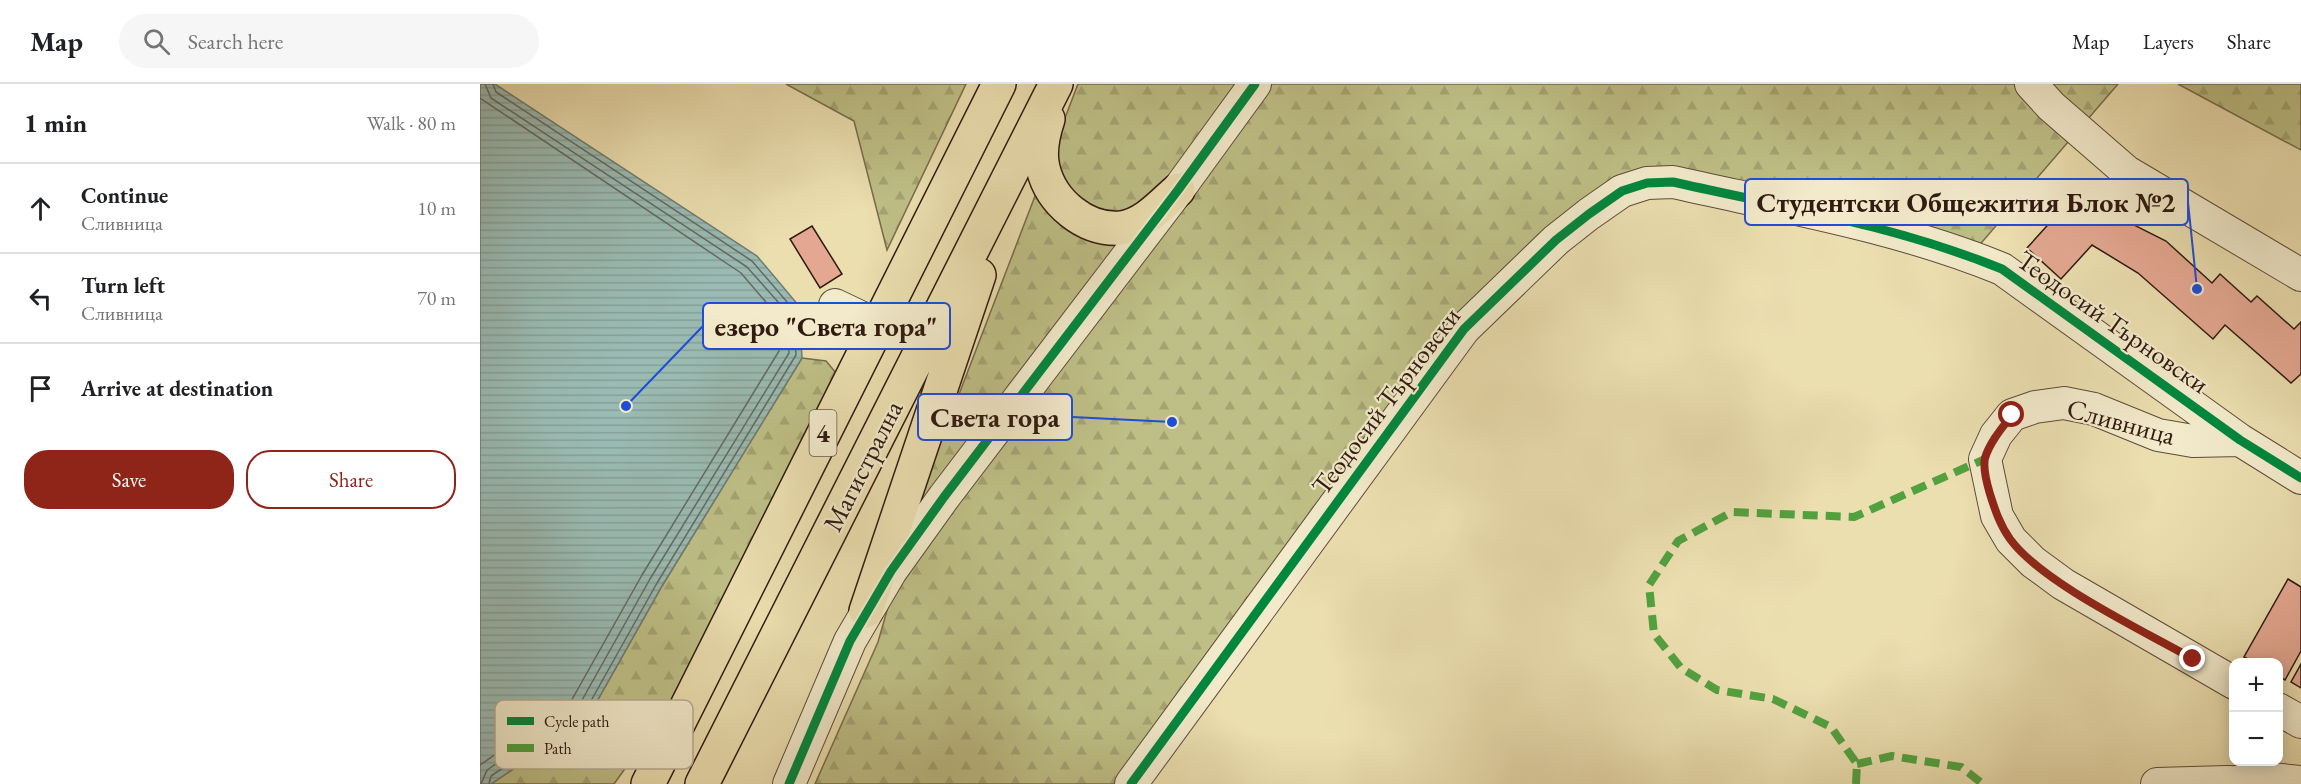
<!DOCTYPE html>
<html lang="en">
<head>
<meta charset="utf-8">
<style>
	body { margin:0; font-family:"EB Garamond",serif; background:#f6f6f6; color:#202124 }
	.controls { position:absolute; right:18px; bottom:18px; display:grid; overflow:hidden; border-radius:12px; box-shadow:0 3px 15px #0003 }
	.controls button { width:54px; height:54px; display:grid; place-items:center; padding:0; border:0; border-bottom:2px solid #e0e0e0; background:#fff; color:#202124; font:30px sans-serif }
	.stop { position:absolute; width:18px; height:18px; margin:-14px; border:4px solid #8f2418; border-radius:50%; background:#fff }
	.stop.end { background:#8f2418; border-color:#fff; box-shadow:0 2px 6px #0008 }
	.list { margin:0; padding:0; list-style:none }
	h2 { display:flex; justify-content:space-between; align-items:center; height:78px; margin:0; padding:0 24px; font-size:26px }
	h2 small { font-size:20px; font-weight:400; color:#757577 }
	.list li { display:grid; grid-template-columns:39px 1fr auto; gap:18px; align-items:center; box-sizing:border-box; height:90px; padding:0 24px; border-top:2px solid #e0e0e0 }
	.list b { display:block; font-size:22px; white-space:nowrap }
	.list p { margin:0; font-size:20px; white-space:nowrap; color:#757577 }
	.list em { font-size:20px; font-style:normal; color:#757577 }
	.actions { display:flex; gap:12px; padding:18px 24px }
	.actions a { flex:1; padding:14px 0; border:2px solid #8f2418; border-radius:24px; text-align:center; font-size:21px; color:#8f2418 }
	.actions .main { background:#8f2418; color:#fff }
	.icon { flex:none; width:33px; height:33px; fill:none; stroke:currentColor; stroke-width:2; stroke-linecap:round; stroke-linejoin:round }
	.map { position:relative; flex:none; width:1821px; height:700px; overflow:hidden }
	header { display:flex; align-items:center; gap:36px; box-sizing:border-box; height:84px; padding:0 30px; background:#fff; border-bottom:2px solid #e0e0e0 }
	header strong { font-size:28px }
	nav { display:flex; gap:33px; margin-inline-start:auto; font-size:21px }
	.search { width:420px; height:54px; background:#f6f6f6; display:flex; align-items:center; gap:15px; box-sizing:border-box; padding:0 21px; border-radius:33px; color:#757577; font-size:22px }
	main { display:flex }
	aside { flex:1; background:#fff }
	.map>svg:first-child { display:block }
	.forest { fill:url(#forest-firs); stroke:#776c4b; stroke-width:1.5 }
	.water { fill:url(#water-rules); stroke:#707b72; stroke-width:1.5 }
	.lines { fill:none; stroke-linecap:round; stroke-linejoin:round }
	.shore { stroke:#656a62; stroke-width:1.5 }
	.building { fill:#e4a892; stroke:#301a10; stroke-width:1.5 }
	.minor-casing { stroke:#5f4b38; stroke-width:34 }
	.major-casing { stroke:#301a10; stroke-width:36 }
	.minor { stroke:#f2eacb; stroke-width:32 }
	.major { stroke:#ebdeaf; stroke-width:33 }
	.quiet { stroke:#52a13f; stroke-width:8; stroke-dasharray:15 8; stroke-linecap:butt }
	.cycleway-casing { stroke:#f2eacb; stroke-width:13 }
	.cycleway { stroke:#00873e; stroke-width:9 }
	.route { stroke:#8f2418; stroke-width:8 }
	.labels { text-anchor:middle; stroke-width:4.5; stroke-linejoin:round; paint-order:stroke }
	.shield { fill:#f2eacb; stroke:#6a5848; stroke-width:1.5 }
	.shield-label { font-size:26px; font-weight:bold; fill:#301a10 }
	.street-label { font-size:27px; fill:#301a10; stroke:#f2eacb }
	.key { fill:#f2eacb; stroke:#b8ac93; stroke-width:1.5 }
	.key-label { font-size:16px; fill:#301a10 }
	.leader { fill:none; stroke:#1d4ed8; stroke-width:2 }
	.callout-dot { fill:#1d4ed8; stroke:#f2eacb; stroke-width:2 }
	.callout { fill:#f2eacb; stroke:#1d4ed8; stroke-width:2 }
	.callout-label { font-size:28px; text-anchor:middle; font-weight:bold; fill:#301a10 }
</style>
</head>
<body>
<header>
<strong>Map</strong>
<div class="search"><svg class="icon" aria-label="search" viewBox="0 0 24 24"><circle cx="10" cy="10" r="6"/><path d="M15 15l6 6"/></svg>Search here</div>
<nav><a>Map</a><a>Layers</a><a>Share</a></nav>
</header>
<main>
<aside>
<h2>1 min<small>Walk · 80 m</small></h2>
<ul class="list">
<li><svg class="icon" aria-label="ahead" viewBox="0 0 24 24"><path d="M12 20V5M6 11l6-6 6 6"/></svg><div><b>Continue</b><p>Сливница</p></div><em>10 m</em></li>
<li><svg class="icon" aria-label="left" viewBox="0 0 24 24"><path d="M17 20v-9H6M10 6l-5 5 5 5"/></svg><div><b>Turn left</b><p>Сливница</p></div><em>70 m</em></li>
<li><svg class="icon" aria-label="arrive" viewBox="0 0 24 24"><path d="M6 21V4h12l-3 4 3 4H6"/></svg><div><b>Arrive at destination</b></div></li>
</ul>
<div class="actions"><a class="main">Save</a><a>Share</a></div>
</aside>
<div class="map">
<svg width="1821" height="700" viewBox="0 0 1821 700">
	<defs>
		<pattern id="forest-firs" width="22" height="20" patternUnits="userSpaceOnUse" patternTransform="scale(1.5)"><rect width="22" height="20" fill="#bebf86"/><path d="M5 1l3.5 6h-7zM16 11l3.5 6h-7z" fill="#a4a473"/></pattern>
		<pattern id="water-rules" width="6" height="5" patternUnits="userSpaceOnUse" patternTransform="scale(1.5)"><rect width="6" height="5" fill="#9abbb3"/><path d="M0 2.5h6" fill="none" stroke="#85a099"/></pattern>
	</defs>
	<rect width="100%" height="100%" fill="#ebdeaf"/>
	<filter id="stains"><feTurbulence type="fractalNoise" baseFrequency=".00333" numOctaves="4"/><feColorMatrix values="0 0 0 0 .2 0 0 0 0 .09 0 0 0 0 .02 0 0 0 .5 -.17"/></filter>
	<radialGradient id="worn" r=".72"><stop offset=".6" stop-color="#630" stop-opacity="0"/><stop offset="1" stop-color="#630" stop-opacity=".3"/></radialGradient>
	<!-- forest -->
	<path class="forest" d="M306,0H486L407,166L374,37Z
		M598,0H1638L1490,172L1167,99L1031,199L651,700H335L398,558L440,412Z
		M1698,0H1821V66Z
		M322,274L346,277L362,296L208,597L134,700H11L107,635L182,502Z"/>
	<!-- water -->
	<path class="water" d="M0,0H15L277,172L319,222L322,274L182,502L107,635L11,700H0Z"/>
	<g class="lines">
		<!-- shore -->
		<path class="shore" d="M0,14L261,189L297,231L299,267L162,491L90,619L0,681
			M1,700L7,686L97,625L170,495L309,269L306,227L267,183L11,14L5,0
			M9,700L11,692L103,631L177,499L316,271L313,225L272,177L16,8L13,0"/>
	</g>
	<!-- building -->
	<path class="building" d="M1604,101L1638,133L1686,157L1732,199L1740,190L1771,218L1777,212L1814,245L1821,238V290L1811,299L1745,241L1733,255L1658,189L1612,161L1581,195L1547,164Z
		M332,142L362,190L340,204L310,155Z
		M1808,495L1821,503V567L1805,596L1798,592V578H1774L1764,573Z
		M1821,580V604L1811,598Z"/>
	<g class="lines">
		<!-- minor casing -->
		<g class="minor-casing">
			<path id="minor" d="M1551,0L1571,22L1647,88L1821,191
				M355,221L397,241
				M1754,599L1583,500L1553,478L1531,456L1517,432L1505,375L1516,351L1532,331L1555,323L1584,319L1614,325L1678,351L1713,357L1760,356
				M1798,625L1821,638
				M309,700L370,557L411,487L464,413L698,106L775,0
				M651,700L984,245L1076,156L1109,130L1142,107L1167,99L1193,98C1304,123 1417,142 1522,185L1760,356L1821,394
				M1677,700L1747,698
				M1743,700L1781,694L1821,698"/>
		</g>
		<!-- major casing -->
		<g class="major-casing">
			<path id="major" d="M568,35C563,50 559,68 563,84C571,118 605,147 641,144C664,141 681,121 698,106
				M386,527L499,191
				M168,700L519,0
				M222,700L576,0"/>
		</g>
		<!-- minor -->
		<use href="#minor" class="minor"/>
		<!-- major -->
		<use href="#major" class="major"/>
		<!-- quiet -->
		<path class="quiet" d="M1377,680L1412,672L1481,683L1503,700
			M1376,700L1377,680L1351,643L1293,615L1237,606L1201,584L1174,550L1169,501L1198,457L1252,428L1374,433L1505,375"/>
		<!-- cycleway casing -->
		<g class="cycleway-casing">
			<path id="cycleway" d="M309,700L370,557L411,487L464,413L698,106L775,0
				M651,700L984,245L1076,156L1109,130L1142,107L1167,99L1193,98C1304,123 1417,142 1522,185L1760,356L1821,394"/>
		</g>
		<!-- cycleway -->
		<use href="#cycleway" class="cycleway"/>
	</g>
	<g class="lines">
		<!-- route -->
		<path class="route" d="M1532,331C1522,344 1510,358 1505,374C1503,383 1507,400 1510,410C1515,426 1520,441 1530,455C1562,499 1664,547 1713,575"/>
	</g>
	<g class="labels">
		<!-- shield labels -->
		<rect class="shield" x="329.5" y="326" width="27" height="46" rx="4.5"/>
		<g class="shield-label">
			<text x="343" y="358">4</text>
		</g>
		<!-- street labels -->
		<g class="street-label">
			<text transform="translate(1633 238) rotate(35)" y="9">Теодосий Търновски</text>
			<text transform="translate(906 317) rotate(-53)" y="9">Теодосий Търновски</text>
			<text transform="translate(1641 338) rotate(15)" y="9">Сливница</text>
			<text transform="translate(383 382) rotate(-63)" y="9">Магистрална</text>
		</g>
	</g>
	<!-- legend -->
	<rect x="15" y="616" width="198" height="69" rx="9" class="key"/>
	<rect x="27" y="633" width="27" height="8" fill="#00873e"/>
	<rect x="27" y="660" width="27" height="8" fill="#52a13f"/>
	<g class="key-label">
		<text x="64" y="643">Cycle path</text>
		<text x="64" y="670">Path</text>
	</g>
	<!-- callouts -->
	<path class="leader" d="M1717 205L1708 118M146 322L223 242M692 338L592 333"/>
	<g class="callout-dot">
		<circle cx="1717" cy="205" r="6"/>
		<circle cx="146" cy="322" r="6"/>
		<circle cx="692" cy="338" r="6"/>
	</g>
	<g class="callout">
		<rect x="1265" y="95" width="443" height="46" rx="6"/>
		<rect x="223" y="219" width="247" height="46" rx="6"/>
		<rect x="438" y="310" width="154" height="46" rx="6"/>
	</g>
	<g class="callout-label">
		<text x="1486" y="128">Студентски Общежития Блок №2</text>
		<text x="346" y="252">езеро "Света гора"</text>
		<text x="515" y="343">Света гора</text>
	</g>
	<rect width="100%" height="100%" filter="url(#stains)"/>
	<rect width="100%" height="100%" fill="url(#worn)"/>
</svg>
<div class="controls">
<button>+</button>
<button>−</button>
</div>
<div class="stop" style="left:1532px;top:331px"></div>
<div class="stop end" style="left:1713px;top:575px"></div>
</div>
</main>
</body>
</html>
